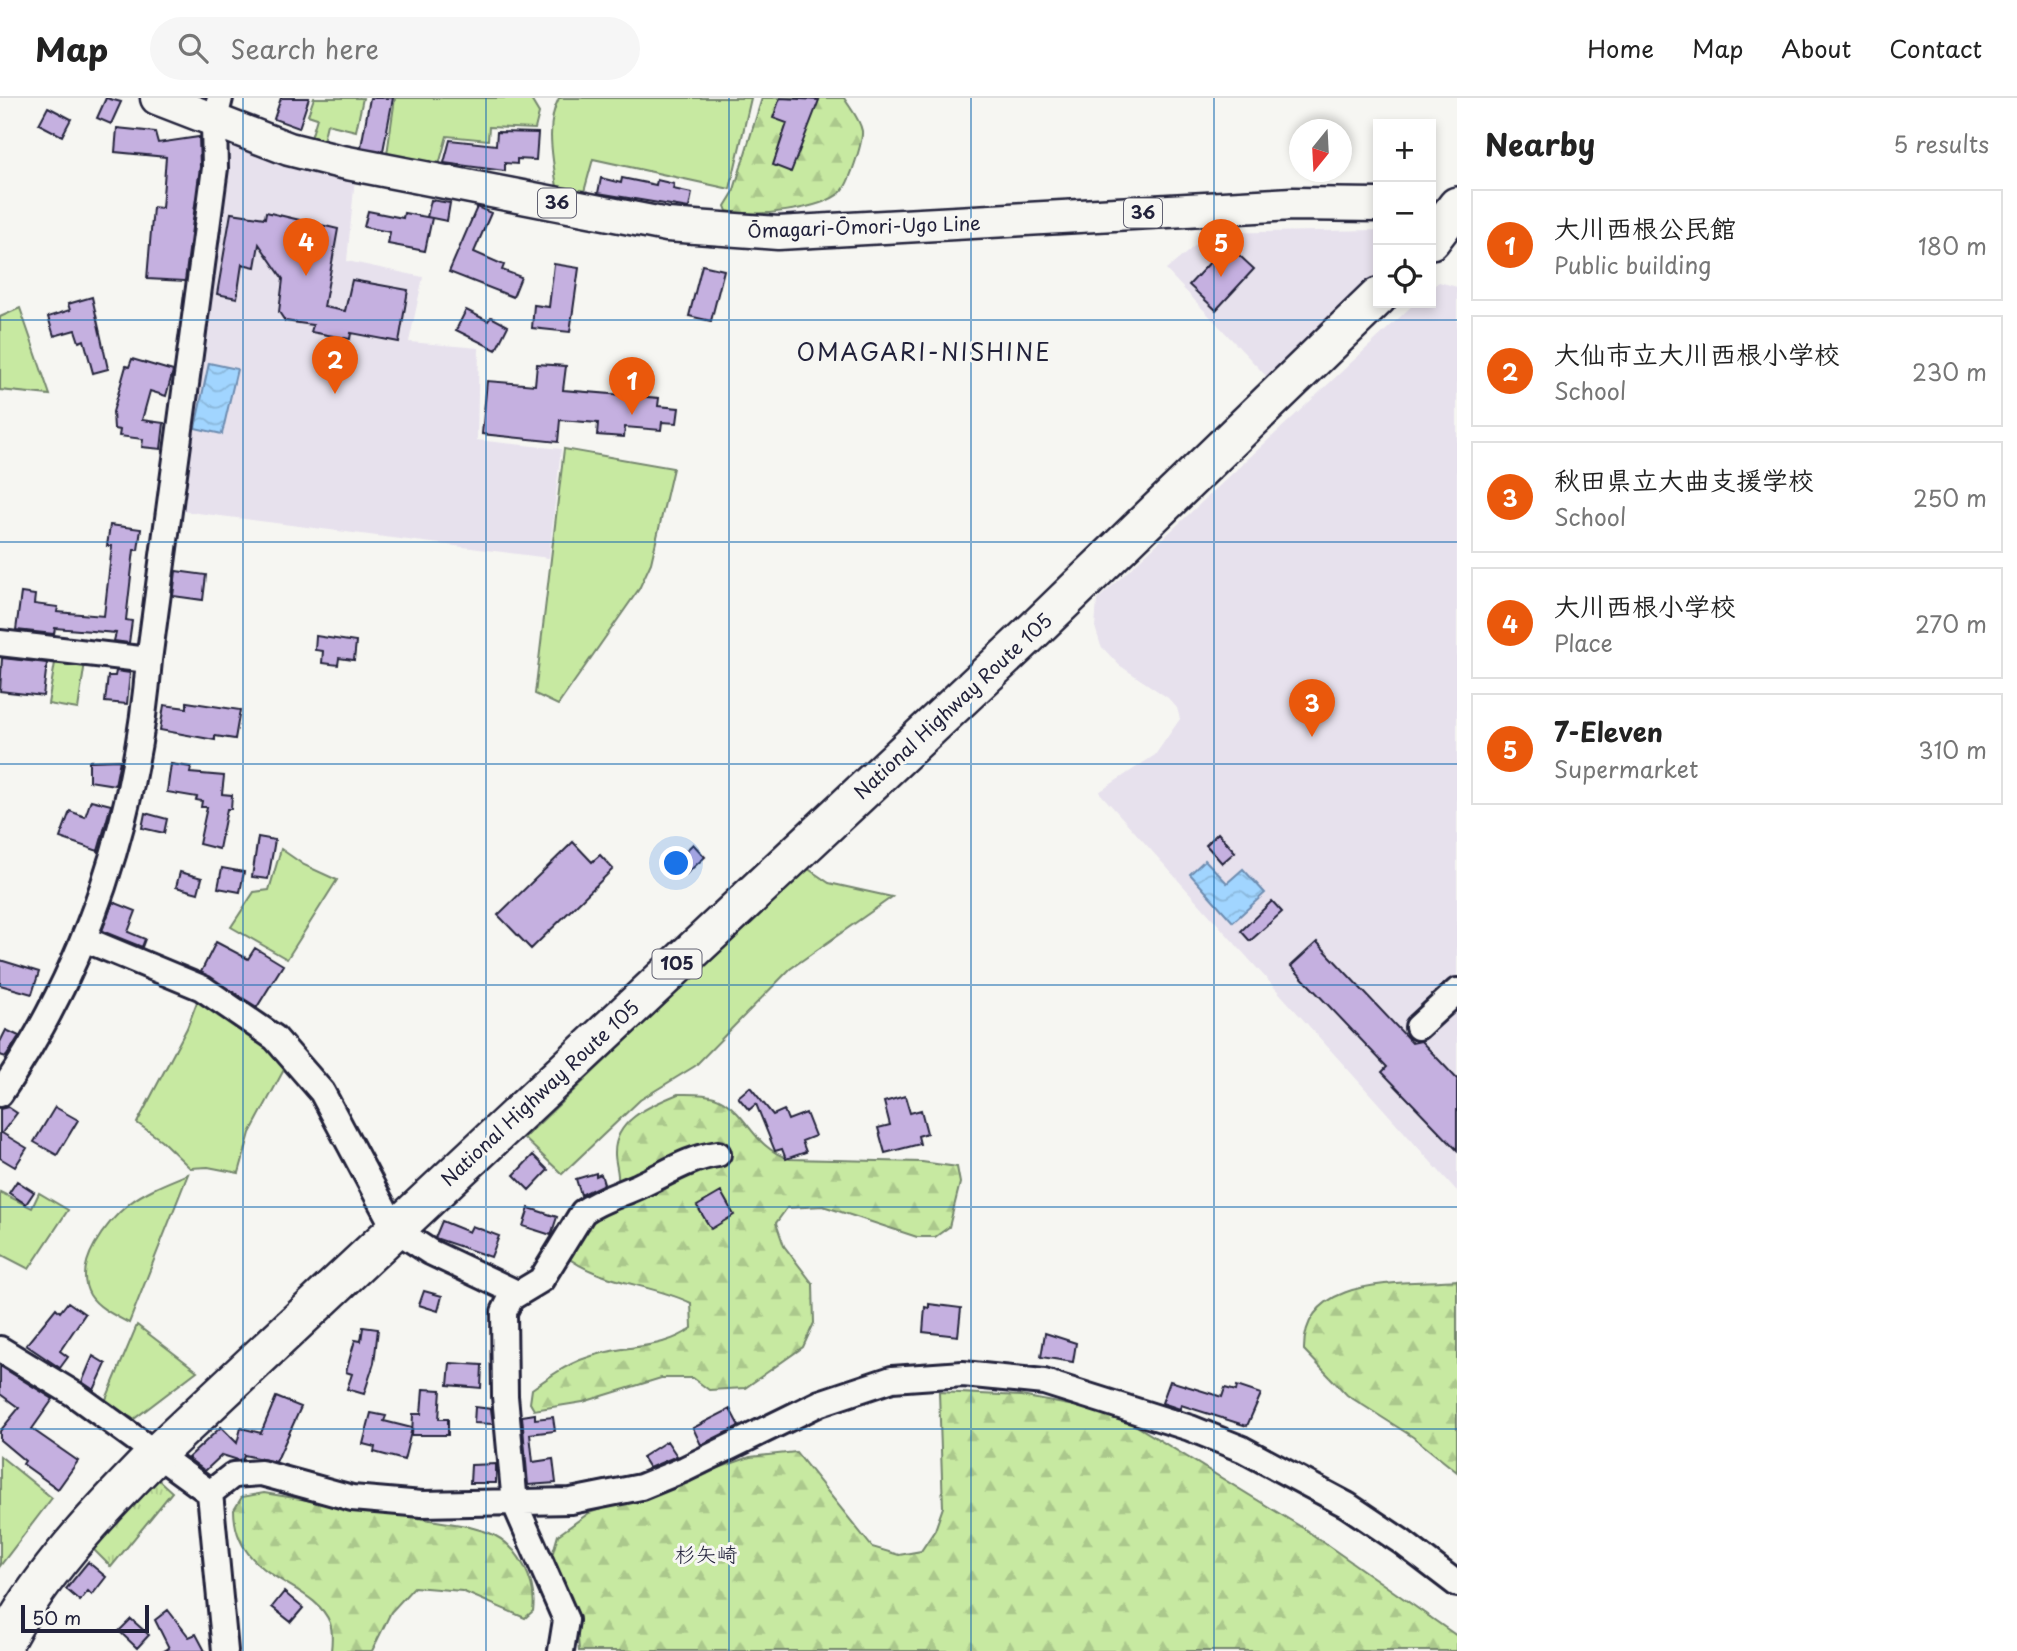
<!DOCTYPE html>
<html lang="en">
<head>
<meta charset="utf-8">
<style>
	body { margin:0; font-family:"Playpen Sans","Klee One",sans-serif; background:#f6f6f6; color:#222 }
	.controls { position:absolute; right:21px; top:21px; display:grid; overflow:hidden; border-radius:0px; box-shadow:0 4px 10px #0003 }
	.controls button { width:63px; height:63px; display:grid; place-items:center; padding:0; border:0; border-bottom:2px solid #e0e0e0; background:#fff; color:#222; font:35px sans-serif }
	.compass { position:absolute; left:1289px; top:21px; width:63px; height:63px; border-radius:50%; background:#fff; box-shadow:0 4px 10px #0003; rotate:198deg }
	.scale { position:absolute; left:21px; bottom:18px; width:128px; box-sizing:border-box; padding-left:7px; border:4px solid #22223b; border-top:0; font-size:19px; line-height:24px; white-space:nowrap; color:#22223b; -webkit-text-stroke:5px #f6f6f2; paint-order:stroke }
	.you { position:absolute; left:677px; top:766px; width:24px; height:24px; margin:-18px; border:5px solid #fff; border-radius:50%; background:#1a73e8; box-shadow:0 0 0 10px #1a73e833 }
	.badge { display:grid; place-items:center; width:46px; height:46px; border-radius:50%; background:#ea580c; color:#fff; font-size:23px; font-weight:700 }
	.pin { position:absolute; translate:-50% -58px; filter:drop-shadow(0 2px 4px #0008) }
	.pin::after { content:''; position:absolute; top:37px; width:24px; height:21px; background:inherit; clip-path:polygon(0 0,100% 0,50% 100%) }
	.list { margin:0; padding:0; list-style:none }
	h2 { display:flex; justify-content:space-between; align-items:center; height:91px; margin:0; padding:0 28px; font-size:30px }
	h2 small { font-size:23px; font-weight:400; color:#767676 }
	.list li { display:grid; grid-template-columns:46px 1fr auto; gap:21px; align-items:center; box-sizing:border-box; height:112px; margin:0 14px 14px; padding:0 14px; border:2px solid #e0e0e0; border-radius:0px }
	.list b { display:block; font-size:26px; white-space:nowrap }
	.list p { margin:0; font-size:23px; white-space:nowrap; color:#767676 }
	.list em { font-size:23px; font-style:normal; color:#767676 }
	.icon { flex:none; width:38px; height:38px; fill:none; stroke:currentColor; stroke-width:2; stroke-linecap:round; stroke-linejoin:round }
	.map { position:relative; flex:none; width:1457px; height:1553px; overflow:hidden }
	header { display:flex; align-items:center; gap:42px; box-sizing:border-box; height:98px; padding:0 35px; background:#fff; border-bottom:2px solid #e0e0e0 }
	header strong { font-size:33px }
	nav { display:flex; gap:38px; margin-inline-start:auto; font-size:24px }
	.search { width:490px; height:63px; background:#f6f6f6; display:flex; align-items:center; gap:18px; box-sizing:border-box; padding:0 24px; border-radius:38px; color:#767676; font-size:26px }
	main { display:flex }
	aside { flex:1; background:#fff }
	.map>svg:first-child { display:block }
	.built { fill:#e7e1ed }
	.grass { fill:#c7e9a1; stroke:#74866e; stroke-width:2 }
	.forest { fill:url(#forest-firs); stroke:#74866e; stroke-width:2 }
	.park { fill:url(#park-tufts); stroke:#74866e; stroke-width:2 }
	.water { fill:url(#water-waves); stroke:#6e8db1; stroke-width:2 }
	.building { fill:#c5b0e0; stroke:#22223b; stroke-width:2 }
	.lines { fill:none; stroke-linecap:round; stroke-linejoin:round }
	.minor-casing { stroke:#22223b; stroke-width:30 }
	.major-casing { stroke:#22223b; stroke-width:37 }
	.highway-casing { stroke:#22223b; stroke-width:42 }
	.minor { stroke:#f6f6f2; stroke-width:24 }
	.major { stroke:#f6f6f2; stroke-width:32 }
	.highway { stroke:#f6f6f2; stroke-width:37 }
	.grid { fill:none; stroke:#1f6fb2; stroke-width:2; stroke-opacity:0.55 }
	.labels { text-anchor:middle; stroke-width:6; stroke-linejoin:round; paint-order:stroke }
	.shield { fill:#f6f6f2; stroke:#626272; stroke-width:2 }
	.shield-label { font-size:18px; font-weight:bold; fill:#22223b }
	.street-label { font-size:19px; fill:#22223b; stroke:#f6f6f2 }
	.neighbourhood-label { font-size:21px; fill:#22223b; stroke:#f6f6f2 }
	.quarter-label { font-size:23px; letter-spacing:2px; fill:#22223b; stroke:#f6f6f2 }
</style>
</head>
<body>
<header>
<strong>Map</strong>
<div class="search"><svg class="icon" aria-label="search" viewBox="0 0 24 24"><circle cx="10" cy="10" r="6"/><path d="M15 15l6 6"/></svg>Search here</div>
<nav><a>Home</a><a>Map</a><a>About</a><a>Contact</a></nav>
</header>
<main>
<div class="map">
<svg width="1457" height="1553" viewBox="0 0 1457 1553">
	<defs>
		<pattern id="forest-firs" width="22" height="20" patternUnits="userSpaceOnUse" patternTransform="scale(1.75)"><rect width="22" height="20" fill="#c7e9a1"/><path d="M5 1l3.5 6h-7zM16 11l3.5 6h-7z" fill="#abc88c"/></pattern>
		<pattern id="park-tufts" width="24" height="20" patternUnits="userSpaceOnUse" patternTransform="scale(1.75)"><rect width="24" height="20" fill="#c7e9a1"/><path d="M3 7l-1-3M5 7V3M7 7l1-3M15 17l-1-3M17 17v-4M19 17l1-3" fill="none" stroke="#abc88c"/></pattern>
		<pattern id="water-waves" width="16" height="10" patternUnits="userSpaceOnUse" patternTransform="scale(1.75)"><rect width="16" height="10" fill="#a1d5ff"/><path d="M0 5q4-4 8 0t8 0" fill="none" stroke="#8ab7db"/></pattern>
	</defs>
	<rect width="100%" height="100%" fill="#f6f6f2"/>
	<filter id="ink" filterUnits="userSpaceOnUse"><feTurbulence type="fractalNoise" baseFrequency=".0143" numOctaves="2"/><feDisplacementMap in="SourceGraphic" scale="14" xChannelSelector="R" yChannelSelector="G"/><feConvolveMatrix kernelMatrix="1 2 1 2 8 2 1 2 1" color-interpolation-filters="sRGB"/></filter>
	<g filter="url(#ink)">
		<!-- built -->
		<path class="built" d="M231,46L355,80L347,163L423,179L409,244L479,250L477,342L561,351L549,460L174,412Z
			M1378,132V185L1268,280L1166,172L1210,135Z
			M1439,184L1457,189V1093L1099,694L1155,657L1180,621L1177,610L1168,600L1119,567L1101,548L1095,529L1097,502L1415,205H1431V190Z"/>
		<!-- grass -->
		<path class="grass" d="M314,0H363L356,33L327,26L323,43L311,40L317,20L308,17Z
			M395,0H530L539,15L535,31L489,29L488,42L447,38L437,74L386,63Z
			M559,0H751L730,91L593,61L582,101L558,96C554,66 544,28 559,0Z
			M20,210L50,297L0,292V219Z
			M564,351L673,370L651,465L639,491L558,607L535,596Z
			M56,559L85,564L78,611L48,606Z
			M281,751L304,767L337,782L287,861L231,829L254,794L269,792Z
			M807,770L829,785L892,799L790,871L695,968L640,1002L562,1076L524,1040Z
			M200,896L253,935L287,966L250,1035L239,1075L208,1069L190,1070L161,1042L137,1025L187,930Z
			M188,1076L129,1225C116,1218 98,1210 90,1197C72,1166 107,1124 130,1105C147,1092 169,1084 188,1076Z
			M0,1094L32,1110L39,1095L68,1112L29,1171L0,1156Z
			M137,1227L197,1273L134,1321L104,1306Z
			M0,1358L52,1400L0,1468Z"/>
		<!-- forest -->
		<path class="forest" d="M762,0H844C850,10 860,21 862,33C863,44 849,87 841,94C821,112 752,120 727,113L725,108L733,95Z
			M678,996C693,996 710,995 723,1003C750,1020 754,1050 790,1061L922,1064L957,1069L960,1085L949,1129L935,1139H917L823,1108L787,1110L776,1125L784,1148L813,1186L814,1225L803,1249L745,1290L709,1292L693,1280H661L583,1304L534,1312L530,1305L532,1291C553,1276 573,1262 599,1256C631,1247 664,1251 692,1230L691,1205C650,1185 599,1186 563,1156L618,1083C619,1074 615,1065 615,1056C614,1021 652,1007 678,996Z
			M1457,1182V1374L1413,1339L1347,1297L1304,1252C1303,1175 1404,1187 1457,1182Z
			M939,1294L1021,1298L1117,1316L1303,1430L1457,1538V1553H579L576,1514L551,1461L558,1437L589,1415L750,1359L796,1354L872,1449L899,1457L921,1453L935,1432L943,1409Z
			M264,1395L467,1428C475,1431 486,1433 494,1437C520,1450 537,1485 533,1513L525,1520L462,1493L414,1489L391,1514L372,1553H331C332,1544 333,1534 330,1525C314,1482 235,1484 234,1412L242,1399Z"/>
		<!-- park -->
		<path class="park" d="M151,1375L172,1394L111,1469L92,1450Z"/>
		<!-- water -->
		<path class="water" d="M209,265L237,271L222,336L195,330Z
			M1205,762L1227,785L1243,771L1265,795L1233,824L1190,776Z"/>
		<!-- building -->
		<path class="building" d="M106,0L121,4L111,26L97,20Z
			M281,0H309L299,30L274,21Z
			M370,0H393L383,53L361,49Z
			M780,0L819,2L791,74L773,67L787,25L773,20Z
			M48,9L71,21L62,38L39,26Z
			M117,30L155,34L158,45L199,39L200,69L185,183L147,181L153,109L162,110L166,59L115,54Z
			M497,34L538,35L536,62L517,61V66L505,65V73L444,65L450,42L496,47Z
			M601,80L621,85L622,80L656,87L657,82L674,86L673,91L692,95L689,110L598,95Z
			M431,102L450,105L447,123L427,119Z
			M477,109L491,115L474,154L504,167L502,172L521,179L513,199L449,174Z
			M368,113L403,120L404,115L432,120L425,153L388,146L390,134L364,129Z
			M266,114L338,131L324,209L345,213L352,182L408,192L399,244L351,235L350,241L311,234L313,227L285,223L279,214L283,181L259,146L255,169L242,166L237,200L217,196L231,115L265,120Z
			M1227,146L1254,171L1216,212L1189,187Z
			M554,166L579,170L570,234L532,230L534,207L549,209Z
			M702,167L724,172L711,223L689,218Z
			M92,199L108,271L93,275L84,242L79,244L75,232L54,238L48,219L70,212L68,206Z
			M466,212L488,223L491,219L508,228L496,252L456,232Z
			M132,261L173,273L166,298L150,293L142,322L164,325L161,351L142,349L143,341L119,338L120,332L114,331L113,314L126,268L129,269Z
			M537,266L566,268L563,292L659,300L658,308L679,310L677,325L662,324L661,332L625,329L624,339L597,337L598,325L560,322L558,344L482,336L487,283L535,287Z
			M110,427L141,431L138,452H134L126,522L132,523L129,545L114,543L116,535L55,530L54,536L16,532L21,495L35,497L34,506L58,509L57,514L104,518L112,448H107Z
			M176,473L206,477L203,502L173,498Z
			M316,538L356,544L354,562L339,560L338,567L322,565L323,553L315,552Z
			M2,560L47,565L43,598L0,593Z
			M116,573L130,575L127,606L105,604L108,578H115Z
			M187,604L240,612L235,641L215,638V642L160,632L164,607L187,610Z
			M120,662L115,687L89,683V663Z
			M171,666L191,669L190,675L224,678L222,696L232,697L231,711H227L219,751L199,746L207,709H201L202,703L196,702L197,699L167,694Z
			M91,702L111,707L98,753L60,740L70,713L85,719Z
			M145,715L167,721L164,735L142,730Z
			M1218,735L1235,754L1222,765L1206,747Z
			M258,739L275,742L268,781L252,779Z
			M573,744L592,764L600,757L613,771L531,851L498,817Z
			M693,746L705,759L686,776L675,763Z
			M222,770L244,774L240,794L218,790Z
			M180,774L202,780L198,795L176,789Z
			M1272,803L1282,814L1250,843L1241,833Z
			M113,804L136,813L128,834L145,841L142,849L102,833Z
			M216,844L248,861L255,850L283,867L257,909L201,874Z
			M1317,844L1412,945L1421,943L1457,981V1052L1382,974L1387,969L1291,868Z
			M0,862L39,874L32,896L0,887Z
			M6,932L19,938L6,959L0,957V944Z
			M750,989L773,1017L784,1012L788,1022L806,1015L815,1038L802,1043L806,1054L786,1061L782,1051L775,1053L756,1006L749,1012L738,999Z
			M905,998L910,1015L921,1012L927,1035L918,1038L920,1046L885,1055L878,1030L890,1027L884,1004Z
			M8,1009L17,1015L2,1035L27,1050L15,1069L0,1060V1011Z
			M55,1009L78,1022L57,1057L34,1044Z
			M533,1057L548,1072L529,1092L514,1077Z
			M596,1075V1078L601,1076L604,1086L581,1097L576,1081Z
			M17,1083L34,1094L26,1106L9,1095Z
			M721,1094L734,1117L711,1131L697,1108Z
			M529,1110L557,1119L551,1137L523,1128Z
			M442,1123L469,1134L472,1128L499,1138L491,1159L435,1140Z
			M424,1193L442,1198L438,1213L419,1207Z
			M68,1204L85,1216L60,1253L68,1259L60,1270L26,1247L56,1210L60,1214Z
			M929,1206L961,1210L958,1238L923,1234L925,1209L929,1210Z
			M363,1229L378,1231L374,1265L364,1296L347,1291L352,1276L346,1274L355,1242L361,1243Z
			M1045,1235L1076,1245L1073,1264L1041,1259Z
			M93,1258L106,1266L94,1292L82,1284Z
			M450,1265L482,1267L481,1290L448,1287Z
			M0,1268L53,1301L32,1331L78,1363L58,1391L23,1366L25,1363L0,1342V1333L19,1310L0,1296Z
			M1170,1283L1222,1299L1225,1290L1236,1293L1237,1288L1261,1296L1247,1328L1181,1307L1180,1311L1162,1305Z
			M423,1291L441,1292L439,1321H448V1337H412L413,1316H421Z
			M276,1299L301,1309L276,1364L244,1357L243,1361L238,1362L222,1357L205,1373L188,1360L221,1329L237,1345L241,1330L261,1335Z
			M475,1309L491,1311L493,1326L474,1325Z
			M730,1311L739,1328L701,1347L693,1330Z
			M371,1315L386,1318L384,1323L412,1330L404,1362L374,1354L375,1349L363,1346Z
			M535,1316V1321L553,1319L555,1333L530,1336L533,1364L553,1361L556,1385L528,1387L522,1318Z
			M667,1343L677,1358L649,1370L642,1359Z
			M496,1366V1385H470L471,1367Z
			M88,1464L106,1479L92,1497L88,1493L80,1503L66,1491Z
			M284,1494L303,1510L291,1524L272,1509Z
			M168,1512L189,1539L196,1536L205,1553H164L169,1550L155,1522Z
			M131,1521L149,1537L137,1550L119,1533Z"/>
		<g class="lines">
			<!-- minor casing -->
			<g class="minor-casing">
				<path id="minor" d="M0,545L149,562
					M84,841L202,890L275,940L322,994L395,1131L430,1154L517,1195
					M1418,929L1457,893
					M0,996C88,868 137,715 149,562L215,70L214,25L220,0
					M0,1251L74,1296L210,1395L233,1377L261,1375L352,1400L422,1406L571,1403L641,1389L685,1371L820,1305L892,1281L963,1276L1044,1284L1190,1330L1242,1351L1347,1407L1402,1444L1457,1486
					M210,1395L225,1553
					M561,1553L566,1522L515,1406L505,1298L504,1214L511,1200L541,1182L583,1114C601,1101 623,1096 643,1086C669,1074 689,1060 718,1056"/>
			</g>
			<!-- major casing -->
			<g class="major-casing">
				<path id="major" d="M157,0L289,51L337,63L667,127L778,135L1292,106L1378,107"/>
			</g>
			<!-- highway casing -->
			<g class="highway-casing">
				<path id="highway" d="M1431,142L1457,108
					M0,1553C35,1481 99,1414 155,1357L1029,537L1378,199"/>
			</g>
			<!-- minor -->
			<use href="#minor" class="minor"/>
			<!-- major -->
			<use href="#major" class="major"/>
			<!-- highway -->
			<use href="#highway" class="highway"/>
		</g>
	</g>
	<!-- grid -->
	<path class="grid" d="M243,0V1553M486,0V1553M729,0V1553M971,0V1553M1214,0V1553M0,222H1457M0,444H1457M0,666H1457M0,887H1457M0,1109H1457M0,1331H1457"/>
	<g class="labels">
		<!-- shield labels -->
		<g class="shield">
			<rect x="538" y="90.5" width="38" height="29" rx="5"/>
			<rect x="1124" y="100.5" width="38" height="29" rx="5"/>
			<rect x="652.5" y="851.5" width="49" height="29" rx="5"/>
		</g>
		<g class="shield-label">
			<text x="557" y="111">36</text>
			<text x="1143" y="121">36</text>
			<text x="677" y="872">105</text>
		</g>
		<!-- street labels -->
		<g class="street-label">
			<text transform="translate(864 129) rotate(-2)" y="7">Ōmagari-Ōmori-Ugo Line</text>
			<text transform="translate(953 608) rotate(-43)" y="7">National Highway Route 105</text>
			<text transform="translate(540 995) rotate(-43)" y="7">National Highway Route 105</text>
		</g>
		<!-- neighbourhood labels -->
		<g class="neighbourhood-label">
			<text x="706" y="1464">杉矢崎</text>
		</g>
		<!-- quarter labels -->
		<g class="quarter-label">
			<text x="924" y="263">OMAGARI-NISHINE</text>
		</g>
	</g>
</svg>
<div class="controls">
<button>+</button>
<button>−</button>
<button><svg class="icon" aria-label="locate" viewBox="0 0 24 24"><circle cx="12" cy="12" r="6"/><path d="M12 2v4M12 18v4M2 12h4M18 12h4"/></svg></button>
</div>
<svg class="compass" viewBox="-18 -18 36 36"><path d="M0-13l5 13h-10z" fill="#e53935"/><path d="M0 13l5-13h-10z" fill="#767676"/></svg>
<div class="scale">50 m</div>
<div class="you"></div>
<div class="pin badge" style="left:632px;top:317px">1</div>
<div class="pin badge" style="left:335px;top:296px">2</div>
<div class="pin badge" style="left:1312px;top:639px">3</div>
<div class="pin badge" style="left:306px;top:178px">4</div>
<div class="pin badge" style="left:1221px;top:179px">5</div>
</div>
<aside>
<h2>Nearby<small>5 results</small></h2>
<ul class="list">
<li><span class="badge">1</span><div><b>大川西根公民館</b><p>Public building</p></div><em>180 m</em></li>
<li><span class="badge">2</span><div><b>大仙市立大川西根小学校</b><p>School</p></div><em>230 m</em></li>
<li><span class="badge">3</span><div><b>秋田県立大曲支援学校</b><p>School</p></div><em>250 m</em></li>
<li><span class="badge">4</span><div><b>大川西根小学校</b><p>Place</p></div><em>270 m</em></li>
<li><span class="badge">5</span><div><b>7-Eleven</b><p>Supermarket</p></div><em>310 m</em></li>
</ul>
</aside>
</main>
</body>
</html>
